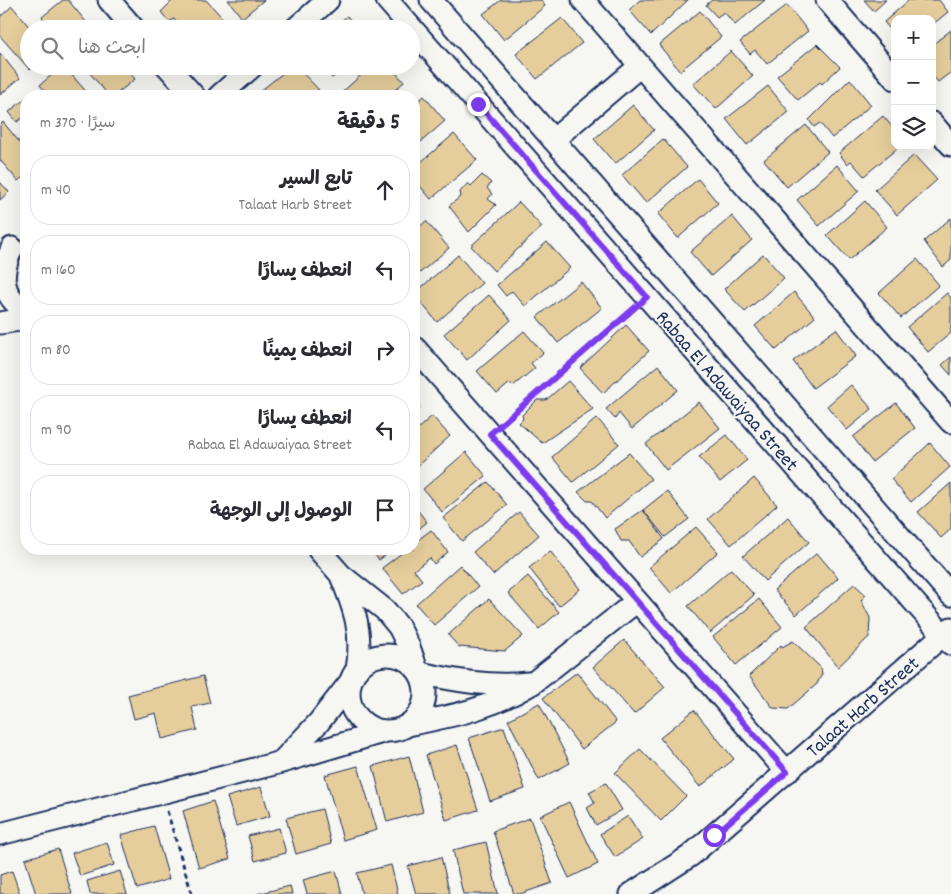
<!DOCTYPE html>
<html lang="ar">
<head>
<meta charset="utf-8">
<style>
	body { margin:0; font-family:Dekko,"Playpen Sans Arabic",sans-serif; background:#f2f2f3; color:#2b2b33; direction:rtl }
	.controls { position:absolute; right:15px; top:15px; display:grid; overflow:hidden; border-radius:10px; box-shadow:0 5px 20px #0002 }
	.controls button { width:45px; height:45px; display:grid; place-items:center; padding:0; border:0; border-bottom:1px solid #e1e1e2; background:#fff; color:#2b2b33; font:25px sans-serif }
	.stop { position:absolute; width:15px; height:15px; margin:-11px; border:4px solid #7c3aed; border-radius:50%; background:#fff }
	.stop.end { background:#7c3aed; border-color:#fff; box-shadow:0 1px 5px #0008 }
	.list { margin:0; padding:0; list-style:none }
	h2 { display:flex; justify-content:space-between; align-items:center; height:65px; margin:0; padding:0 20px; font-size:21px }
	h2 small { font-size:16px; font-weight:400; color:#7c7c81 }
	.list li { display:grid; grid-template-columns:32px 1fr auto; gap:15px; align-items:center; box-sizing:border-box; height:70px; margin:0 10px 10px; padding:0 10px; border:1px solid #e1e1e2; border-radius:20px }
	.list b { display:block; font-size:19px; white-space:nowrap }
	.list p { margin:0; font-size:16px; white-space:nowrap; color:#7c7c81 }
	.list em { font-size:16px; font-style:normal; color:#7c7c81 }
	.icon { flex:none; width:28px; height:28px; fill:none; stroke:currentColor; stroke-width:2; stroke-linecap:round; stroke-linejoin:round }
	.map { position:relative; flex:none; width:951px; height:894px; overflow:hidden; direction:ltr }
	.search { position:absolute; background:#fff; box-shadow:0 5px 20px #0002; left:20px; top:20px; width:400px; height:55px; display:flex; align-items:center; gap:12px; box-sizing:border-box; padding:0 18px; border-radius:28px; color:#7c7c81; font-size:19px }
	.panel { position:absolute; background:#fff; box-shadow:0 5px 20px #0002; left:20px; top:90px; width:400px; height:465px; border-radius:20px; direction:rtl }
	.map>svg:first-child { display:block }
	.building { fill:#e6ce9c; stroke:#1b2f5e }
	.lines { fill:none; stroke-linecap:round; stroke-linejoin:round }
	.minor-casing { stroke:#1b2f5e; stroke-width:25 }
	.path { stroke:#1b2f5e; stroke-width:3; stroke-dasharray:5 4; stroke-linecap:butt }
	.minor { stroke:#f6f6f2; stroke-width:21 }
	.route { stroke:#7c3aed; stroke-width:6 }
	.labels { text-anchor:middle; stroke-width:4; stroke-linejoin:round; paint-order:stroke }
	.street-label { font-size:20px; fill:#1b2f5e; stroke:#f6f6f2 }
</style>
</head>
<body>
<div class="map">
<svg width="951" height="894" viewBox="0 0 951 894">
	<rect width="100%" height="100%" fill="#f6f6f2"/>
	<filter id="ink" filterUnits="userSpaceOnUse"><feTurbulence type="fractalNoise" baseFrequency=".02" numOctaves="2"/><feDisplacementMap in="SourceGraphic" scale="10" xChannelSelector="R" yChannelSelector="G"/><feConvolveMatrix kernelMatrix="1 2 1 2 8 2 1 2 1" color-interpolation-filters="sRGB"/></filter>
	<g filter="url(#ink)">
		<!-- building -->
		<path class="building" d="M63,0H68L87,23L80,29H51L42,17Z
			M173,0H206L231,27L229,29H183L174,19L169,22L161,12Z
			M228,0H264L242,18Z
			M501,0H541L545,6L504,40L483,14Z
			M640,0H688L651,35L629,10Z
			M712,0H765L735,25L724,12L717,17L706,5Z
			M864,0H886L874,11Z
			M909,0H939L948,12L932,25V19H895V35L884,22Z
			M787,5L808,31L767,64L755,50L750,54L740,42Z
			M12,6L31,29H29V66H34L30,70L0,36V17Z
			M700,11L721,37L680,71L659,45Z
			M347,16L358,29H332Z
			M562,18L582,43L537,79L516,54Z
			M951,30V72L938,82L932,75V45Z
			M817,44L840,67L822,84L820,82L798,100L777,76Z
			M731,51L753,76L716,109L693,84Z
			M0,53L20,78L0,95Z
			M62,66H64L90,96H55L53,93L49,96L40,85Z
			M84,66H124L135,79L114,96H109Z
			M296,66L319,90L310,95L311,96H254L288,69L285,67Z
			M323,66H347L332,78Z
			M371,66H390L404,82L388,96H338Z
			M850,79L871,105L832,138L820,123L814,127L809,120Z
			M768,86L789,112L747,145L726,119Z
			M424,96L445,121L414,148V105Z
			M26,98V124L22,118L17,122L9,112Z
			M633,105L654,130L615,164L594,139Z
			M883,116L895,130V146H900L864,176L851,161L847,164L839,153Z
			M3,122L26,150V174L18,181L0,160V125Z
			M806,125L828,152L787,187L764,160Z
			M454,134L477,160L431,199L414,179V168Z
			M663,139L687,167L646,203L622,175Z
			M914,155L937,180L897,215L875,190Z
			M837,165L859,191L819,226L797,200Z
			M482,175L491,183L487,188L492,194L488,199L496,205L469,232L449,206L461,196L460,192L468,183L471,186Z
			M698,179L718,203L678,238L658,214Z
			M0,182L9,192L0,200Z
			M865,201L887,227L849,260L827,235Z
			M519,202L542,227L494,271L471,246Z
			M732,216L752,240L711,276L690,252Z
			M951,218V260L943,267L924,241Z
			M426,221L449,248L414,278V232Z
			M547,242L570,268L525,306L512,291L506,296L497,285Z
			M763,254L784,278L745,312L724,289Z
			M458,255L482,283L437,322L414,294Z
			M917,259L939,285L901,318L879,293Z
			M581,282L602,308L558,343L537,317Z
			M794,292L815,317L776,350L755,326Z
			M947,293L951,298V333L928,352L907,327Z
			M489,295L511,320L467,360L444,334Z
			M626,325L649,351L603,393L580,368Z
			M836,329L856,356L813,388L793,361Z
			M524,331L543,353L531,363L535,368L513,386L510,383L497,394L477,371Z
			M951,357V375L942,365Z
			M658,365L678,390L632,429L619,413L615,419L606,409Z
			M568,381L593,409L542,443L519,423L523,419L522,415L537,400H546Z
			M851,385L872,409L847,430L827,406Z
			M414,399L420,407L414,413Z
			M699,402L720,428L666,470L646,444Z
			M896,403L915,428L872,462L853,437Z
			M432,416L450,436L414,469V432Z
			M597,418L619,444L573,482L552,457Z
			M727,435L747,460L720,482L699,457Z
			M930,443L950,467L911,502L891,479Z
			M466,452L486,476L442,512L423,489Z
			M629,453L651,479L605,518L592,501H587L578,492Z
			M754,478L777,505L731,545L708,519Z
			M488,482L507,505L462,541L443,518Z
			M951,483V529L941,538L918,512Z
			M667,491L689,519L665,537L643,510Z
			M414,506L427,522L414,533Z
			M643,510L664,539L640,557L629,541H621L615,529Z
			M519,512L539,535L493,575L473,552Z
			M788,517L809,542L765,581L743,556Z
			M696,527L718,552L671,593L649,567Z
			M431,530L448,552L434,564L430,558L414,570L422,580L403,594L382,568L407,549H414V543Z
			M370,549H394L379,560Z
			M550,551L580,589L559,606L529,568Z
			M817,553L838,578L796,615L774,590Z
			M460,565L478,587L434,625L416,604Z
			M731,569L754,595L710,633L688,606Z
			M528,576L559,612L539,629L508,593Z
			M854,584L866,595L861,600L870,618L869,637L838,667L806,627Z
			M489,599L523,636L505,651L459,647L448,635Z
			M759,599L782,627L736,665L713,637Z
			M624,640L665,687L634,714L593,667Z
			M793,641L821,668L822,674L817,684L788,709L773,708L749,676L781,645L782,647Z
			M577,672L616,722L582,749L543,698Z
			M203,676L210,703L192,707L197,730L162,739L156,713L134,719L128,695Z
			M539,703L570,763L539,780L508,720Z
			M694,710L734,759L700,787L660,738Z
			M504,727L525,789L490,801L469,738Z
			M457,745L478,810L446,820L426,755Z
			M640,749L686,796L661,821L615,773Z
			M409,756L423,812L387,822L373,766Z
			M358,766L377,830L343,840L325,775Z
			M606,783L622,810L596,825L587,808L595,803L589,792Z
			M261,787L270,816L236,826L227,797Z
			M213,801L230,859L199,868L183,811Z
			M569,802L598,864L569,878L540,816Z
			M322,809L331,844L296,854L286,818Z
			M628,816L643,839L615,857L600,834Z
			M530,818L552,883L520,894H514L493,831Z
			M154,826L169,879L137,889L121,835Z
			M279,828L286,853L255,861L248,836Z
			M107,842L114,865L80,876L72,853Z
			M486,842L498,894H463L453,850Z
			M58,849L72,894H36L25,859Z
			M441,857L450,894H416L408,866Z
			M391,865L398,894H362L357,873Z
			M12,871L20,894H0V875Z
			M120,871L127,894H90L87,881Z
			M336,871L342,894H307L303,880Z
			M290,886L292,894H257Z"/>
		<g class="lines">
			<!-- minor casing -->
			<g class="minor-casing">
				<path id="minor" d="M109,0L134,29
					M387,0L951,644
					M431,0L951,595
					M583,0L951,422
					M827,0L895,79
					M295,29L328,0
					M167,66L194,96
					M219,96L253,66
					M932,123L951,145
					M553,140L640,66
					M12,248C0,275 0,294 26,312
					M0,323L26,319
					M414,347L787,772
					M318,549L341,575L385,610L399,627L409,647L416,667
					M341,576C355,610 363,633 357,670
					M349 693a38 38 0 1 1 76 0a38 38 0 1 1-76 0Z
					M420,673C457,681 490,687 528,683
					M408,725C456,715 490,709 533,683L637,601
					M283,760L319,722L351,681
					M0,834L282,762L386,731
					M631,894L690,856L951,628"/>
			</g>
			<!-- path -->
			<path class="path" d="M504,422L633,310
				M167,811L192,894"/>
			<!-- minor -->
			<use href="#minor" class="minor"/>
		</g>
	</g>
	<g class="lines" filter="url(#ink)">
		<!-- route -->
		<path class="route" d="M478,104L647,297L490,434L787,772L714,835"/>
	</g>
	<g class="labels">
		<!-- street labels -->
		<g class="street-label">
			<text transform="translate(728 390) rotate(49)" y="7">Rabaa El Adawaiyaa Street</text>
			<text transform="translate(862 706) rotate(-41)" y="7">Talaat Harb Street</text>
		</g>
	</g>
</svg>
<div class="controls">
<button>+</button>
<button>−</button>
<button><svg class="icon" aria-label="layers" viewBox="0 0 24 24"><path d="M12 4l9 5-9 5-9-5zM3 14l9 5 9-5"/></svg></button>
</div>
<div class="stop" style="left:714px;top:835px"></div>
<div class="stop end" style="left:478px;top:104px"></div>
<div class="search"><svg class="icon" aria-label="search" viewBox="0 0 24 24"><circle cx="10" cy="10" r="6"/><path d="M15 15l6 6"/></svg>ابحث هنا</div>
<section class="panel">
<h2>5 دقيقة<small>سيرًا · 370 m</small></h2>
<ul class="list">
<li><svg class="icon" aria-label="ahead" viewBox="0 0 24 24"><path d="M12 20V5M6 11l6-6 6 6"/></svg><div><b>تابع السير</b><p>Talaat Harb Street</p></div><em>40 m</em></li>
<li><svg class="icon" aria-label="left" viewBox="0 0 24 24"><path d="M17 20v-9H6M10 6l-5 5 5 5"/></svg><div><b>انعطف يسارًا</b></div><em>160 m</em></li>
<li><svg class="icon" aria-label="right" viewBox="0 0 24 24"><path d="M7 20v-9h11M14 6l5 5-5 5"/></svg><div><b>انعطف يمينًا</b></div><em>80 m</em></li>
<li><svg class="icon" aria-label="left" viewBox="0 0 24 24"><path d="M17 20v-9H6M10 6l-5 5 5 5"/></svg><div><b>انعطف يسارًا</b><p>Rabaa El Adawaiyaa Street</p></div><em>90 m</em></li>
<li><svg class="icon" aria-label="arrive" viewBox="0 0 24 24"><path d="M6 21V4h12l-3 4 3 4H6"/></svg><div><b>الوصول إلى الوجهة</b></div></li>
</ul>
</section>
</div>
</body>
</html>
